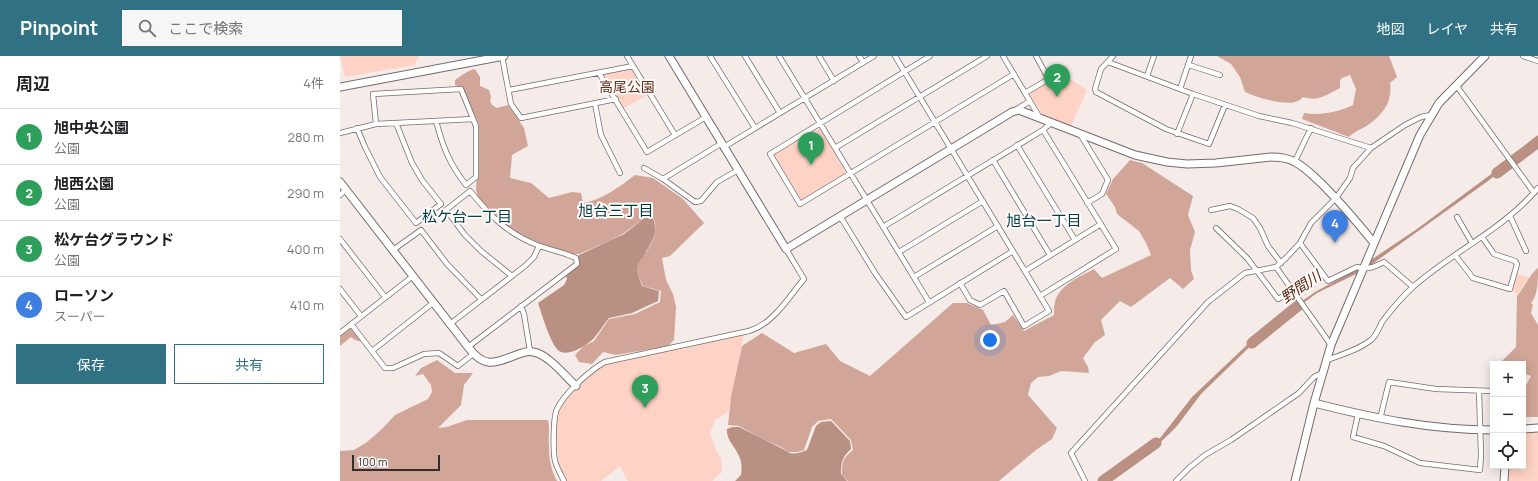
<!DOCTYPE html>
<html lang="ja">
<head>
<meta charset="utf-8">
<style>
	body { margin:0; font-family:Manrope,"Noto Sans JP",sans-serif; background:#f6f6f6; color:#202124 }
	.controls { position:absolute; right:12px; bottom:12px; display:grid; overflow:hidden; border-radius:0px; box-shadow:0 2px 10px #0003 }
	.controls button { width:36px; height:36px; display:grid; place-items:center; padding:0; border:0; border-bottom:1px solid #e0e0e0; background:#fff; color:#202124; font:20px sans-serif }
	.scale { position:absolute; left:12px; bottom:10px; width:88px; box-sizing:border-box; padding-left:4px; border:2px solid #322e2d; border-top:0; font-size:11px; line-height:14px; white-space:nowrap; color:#322e2d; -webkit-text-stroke:3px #fefaf8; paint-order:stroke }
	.you { position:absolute; left:650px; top:284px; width:14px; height:14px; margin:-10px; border:3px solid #fff; border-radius:50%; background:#1a73e8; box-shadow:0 0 0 6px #1a73e833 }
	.badge { display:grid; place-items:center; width:26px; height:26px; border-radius:50%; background:#307284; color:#fff; font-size:13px; font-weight:700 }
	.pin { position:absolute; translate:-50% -33px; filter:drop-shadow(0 1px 2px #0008) }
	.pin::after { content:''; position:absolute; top:21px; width:14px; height:12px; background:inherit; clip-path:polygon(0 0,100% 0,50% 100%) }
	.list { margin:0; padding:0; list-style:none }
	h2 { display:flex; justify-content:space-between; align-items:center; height:52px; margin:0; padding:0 16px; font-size:17px }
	h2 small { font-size:13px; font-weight:400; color:#757577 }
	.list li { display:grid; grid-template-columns:26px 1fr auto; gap:12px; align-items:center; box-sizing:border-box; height:56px; padding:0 16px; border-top:1px solid #e0e0e0 }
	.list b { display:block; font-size:15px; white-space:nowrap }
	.list p { margin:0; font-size:13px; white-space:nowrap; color:#757577 }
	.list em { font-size:13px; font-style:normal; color:#757577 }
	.actions { display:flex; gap:8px; padding:12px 16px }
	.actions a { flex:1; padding:9px 0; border:1px solid #307284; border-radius:0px; text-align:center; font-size:14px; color:#307284 }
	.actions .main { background:#307284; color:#fff }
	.icon { flex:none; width:22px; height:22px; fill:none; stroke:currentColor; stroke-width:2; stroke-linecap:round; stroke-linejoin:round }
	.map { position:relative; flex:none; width:1198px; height:425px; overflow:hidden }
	header { display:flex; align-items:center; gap:24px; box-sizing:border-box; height:56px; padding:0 20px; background:#307284; color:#fff }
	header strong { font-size:19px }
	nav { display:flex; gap:22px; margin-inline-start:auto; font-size:14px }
	.search { width:280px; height:36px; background:#f6f6f6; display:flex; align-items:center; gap:10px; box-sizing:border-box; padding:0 14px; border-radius:0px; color:#757577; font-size:15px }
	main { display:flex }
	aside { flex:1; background:#fff }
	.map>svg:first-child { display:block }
	.green { fill:#fed3c6 }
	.forest { fill:#d1a698 }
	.water { fill:#ba9083 }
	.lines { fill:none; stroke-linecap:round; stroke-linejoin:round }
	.river { stroke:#ba9083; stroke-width:11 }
	.street-casing { stroke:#746c69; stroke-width:6 }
	.secondary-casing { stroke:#746c69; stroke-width:9 }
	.street { stroke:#fff; stroke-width:4.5 }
	.secondary { stroke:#fff; stroke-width:7 }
	.labels { text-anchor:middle; stroke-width:4; stroke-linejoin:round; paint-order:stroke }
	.park-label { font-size:14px; fill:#662f1e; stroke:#fefaf8 }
	.neighbourhood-label { font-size:15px; fill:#003b48; stroke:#fefaf8 }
	.water-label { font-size:15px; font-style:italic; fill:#612a19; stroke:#fefaf8 }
</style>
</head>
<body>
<header>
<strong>Pinpoint</strong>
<div class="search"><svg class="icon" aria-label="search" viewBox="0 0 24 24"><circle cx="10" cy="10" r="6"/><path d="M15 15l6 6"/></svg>ここで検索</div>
<nav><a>地図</a><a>レイヤ</a><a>共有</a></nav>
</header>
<main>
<aside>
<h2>周辺<small>4件</small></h2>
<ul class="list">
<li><span class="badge" style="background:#2e9e5b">1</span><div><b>旭中央公園</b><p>公園</p></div><em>280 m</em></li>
<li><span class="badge" style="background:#2e9e5b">2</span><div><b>旭西公園</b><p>公園</p></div><em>290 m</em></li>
<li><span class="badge" style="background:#2e9e5b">3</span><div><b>松ケ台グラウンド</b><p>公園</p></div><em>400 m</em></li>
<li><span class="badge" style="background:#3f7fe0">4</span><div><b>ローソン</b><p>スーパー</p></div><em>410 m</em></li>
</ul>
<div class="actions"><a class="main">保存</a><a>共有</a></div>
</aside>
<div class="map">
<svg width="1198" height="425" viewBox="0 0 1198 425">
	<rect width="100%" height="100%" fill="#f5ebe8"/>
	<!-- green -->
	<path class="green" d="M0,0H79L75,9L5,21Z
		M292,12L309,38L282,53L260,17Z
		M719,15L747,34L731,70L704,60L688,36Z
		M480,72L506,117L461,144L433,99Z
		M1177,218L1189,221L1178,238L1172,235Z
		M404,278L389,355L375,364L370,377L376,394L381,402L382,416L372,425H288L280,410L261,425H226C217,407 217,396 217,377C217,371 216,363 218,358C223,340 253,314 270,306Z
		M1198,375V425H1167L1168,410H1183V376Z"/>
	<!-- forest -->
	<path class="forest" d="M877,0H1049L1057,21L1050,27C1053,47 1041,61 1025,71C1019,74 1014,76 1009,81L962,63L964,57C981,60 998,56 1013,49L1016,33L1010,19L1002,22L1000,24V32C986,39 978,46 963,41C961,43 960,44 958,45C946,51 916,41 905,36L900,21L891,8Z
		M135,13L140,21V30L149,34L151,41L150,45L152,49L157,52L168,49L184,72L188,90L172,99L170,122L191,127L209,142L232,136L241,137L243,147C264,143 279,131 295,119L313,122L343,143L364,167L330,200L322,202L326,224L333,238L336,251L334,284L328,290L276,299L263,296L252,308L239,306L235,299L244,290L254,285L269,263L295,258L320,246L321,235L303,230C300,224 296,216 298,209C300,202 307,196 310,190C317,179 317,167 311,157L284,177L271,184L239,198H232L194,185L171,173L148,154L138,142L136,134L139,68L120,31L115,29V24C122,19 127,15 135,13Z
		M790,104L802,107L853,140L848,159L855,176L850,194L851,214L854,223L843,233L830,222L791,251L780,245L761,264L765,279L755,286L743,302L748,311L749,317L721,315L709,320L698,321L691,327L688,339L717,372L712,383L696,394L659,425H508L502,419C502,406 503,402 513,394L511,384L491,363L478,365L472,371L464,394L458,396H448L443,392L421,382L399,370L388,369L391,341L402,290L422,277L454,297L486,288L500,305L530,320L613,247H627L643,254L651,269L665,266L673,259L684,275L714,259C714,255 714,250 715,246C719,229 741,220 754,213L762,222L811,199L806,187L799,175L777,158L775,151L766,138L773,123Z
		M1198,212C1198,224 1198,240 1191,247L1193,249L1191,257L1198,269V361H1183V335L1191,320L1183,317V308H1159L1176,291L1177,240C1185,231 1189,219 1198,212Z
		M11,272L23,286L15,284L11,281L0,290V280Z
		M97,304L115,317H133L124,329L121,349L98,372L107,371L127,364H208C210,373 208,381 209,390C209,403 211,414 217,425H0V395L14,394L27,386L42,373L55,359L88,343L92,336L91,329L83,318L75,320L81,312Z"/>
	<!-- water -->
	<path class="water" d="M1198,79V84L1148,125L1035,206L1016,218L977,237L928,273L861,338L837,370L828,379L811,395L771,425H765L798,401L821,381L852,341L928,269L975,236L1016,214L1077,173L1154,116L1177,96Z
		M311,157C320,178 313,183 303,201C301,203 299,206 298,209C296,216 300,224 302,230L319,235L318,245L292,257L269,262C264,268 259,276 254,282C247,290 225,303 217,293C209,283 202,259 198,247L224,229L227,223L226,220L239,199L284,178Z
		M491,365L510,385L511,393C502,401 501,407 501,418L507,425H395L401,419C402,412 402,406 399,400C395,390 386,384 387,373L392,371H399L445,394C451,400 459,397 467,394L476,370L481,366Z"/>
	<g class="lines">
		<!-- river -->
		<path class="river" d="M1157,117L1198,86
			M912,287L959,249
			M763,425L816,387"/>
		<!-- street casing -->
		<g class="street-casing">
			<path id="street" d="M162,0L171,48L181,62L276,43
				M287,0L335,79
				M370,0L415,72
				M405,0L440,57
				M439,0L589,246
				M479,0L494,25
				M519,0L523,6
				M555,0L709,255L684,270L664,235L640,249L630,244L620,227
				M590,0L430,98L460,148L674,18
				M663,0L700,62
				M773,0L761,13L755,33L756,36L826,73L869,88L885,49
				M1183,0L1198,5
				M768,6L853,38L919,60L952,67L1031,92
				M849,9L880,19
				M259,17L307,96L366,61
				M807,20L814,0
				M1116,29L1194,137
				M840,33L851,0
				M169,34L293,10
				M685,37L707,24V20L696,0
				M255,48L261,79L280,117
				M677,53L690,45
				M36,68L33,38L121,33L136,70V121L126,129C109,107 103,91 96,65
				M17,72L25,91L40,121L76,167L101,148L82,124L72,107L56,67
				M0,77L36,68L133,63
				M740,78L768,124L762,138L747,147
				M837,78L853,38
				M677,89L735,184
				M384,91L534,0
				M495,92L647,0
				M653,104L710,199
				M955,105L971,72
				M304,112L323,123L355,146L361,145L377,126L398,114
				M323,123L382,87
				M0,139L6,134
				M871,154L890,150L898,153L913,162L920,172L928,190L941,207
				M500,160L535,217L566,261L673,195
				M1170,160L1186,195
				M1117,161L1132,187
				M543,171L703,74L712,66
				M876,172L907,202L938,243L953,235
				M0,183L45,241
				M960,187L988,225L1017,211C1028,214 1034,211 1044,206L1073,231
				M53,194L81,174L107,208L141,243
				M559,196L643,145
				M1115,199L1133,222L1170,233L1177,208L1175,205L1154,198L1142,181
				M936,211L991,289
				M685,215L761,168
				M574,221L658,170
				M0,233L21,260
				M700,240L776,193L703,74
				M181,250L184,258L190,295
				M11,268L45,312H53L84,298L99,297L118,310L133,298
				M110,268L185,210L194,201L199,190
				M0,277L73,220
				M128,291L237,208L236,202C223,196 210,194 197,189C167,177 150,160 130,135L106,154L125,179L141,195L172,220
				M32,295L93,247
				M987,304C1001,299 1018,294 1031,284C1036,280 1039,272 1042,266C1051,254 1063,240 1074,230C1114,195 1164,173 1198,132
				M1018,358L1013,381L1044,390L1080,407L1140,414L1141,399L1139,335
				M1040,363L1049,326L1096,333L1153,335
				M224,425C221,419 217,412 215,405C213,396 213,361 217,353C224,338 250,314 265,306L409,275C433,268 448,242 464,223L446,193
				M745,425L731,397L868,246L905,217L936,211L946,202L960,187L971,167L996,142L1010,122L1013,112L1031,92L1065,69L1081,61L1091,59
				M836,425L849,412L865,399L891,384L959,337L974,321L982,317"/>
		</g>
		<!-- secondary casing -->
		<g class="secondary-casing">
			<path id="secondary" d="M329,0L446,193L672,56L679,54L795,99L827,106L847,108L876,107L931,101C940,101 948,102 955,106C965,111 973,120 981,127C1000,146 1017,166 1034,187
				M0,31L164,0
				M0,126L128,291C144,312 153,308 176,299C182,297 187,294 193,296C208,298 225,320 236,330
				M974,347C1033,362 1091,374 1153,374
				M1183,373L1198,372
				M955,425L974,347L991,289L1080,79L1099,47L1145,0
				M1164,425L1165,410"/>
		</g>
		<!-- street -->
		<use href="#street" class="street"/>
		<!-- secondary -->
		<use href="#secondary" class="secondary"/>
	</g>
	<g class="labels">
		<!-- park labels -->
		<g class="park-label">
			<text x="287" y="36">高尾公園</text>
		</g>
		<!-- neighbourhood labels -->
		<g class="neighbourhood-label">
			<text x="276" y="160">旭台三丁目</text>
			<text x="127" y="166">松ケ台一丁目</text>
			<text x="704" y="170">旭台一丁目</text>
		</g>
		<!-- water labels -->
		<g class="water-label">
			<text transform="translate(961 231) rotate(-34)" y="5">野間川</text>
		</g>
	</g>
</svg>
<div class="controls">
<button>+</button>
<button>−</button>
<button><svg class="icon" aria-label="locate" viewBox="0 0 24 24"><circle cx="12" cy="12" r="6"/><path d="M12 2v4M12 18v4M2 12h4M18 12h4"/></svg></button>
</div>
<div class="scale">100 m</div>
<div class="you"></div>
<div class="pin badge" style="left:471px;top:109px;background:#2e9e5b">1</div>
<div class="pin badge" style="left:717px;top:41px;background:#2e9e5b">2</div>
<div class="pin badge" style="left:305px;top:352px;background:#2e9e5b">3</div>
<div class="pin badge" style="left:995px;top:187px;background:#3f7fe0">4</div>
</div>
</main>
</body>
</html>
